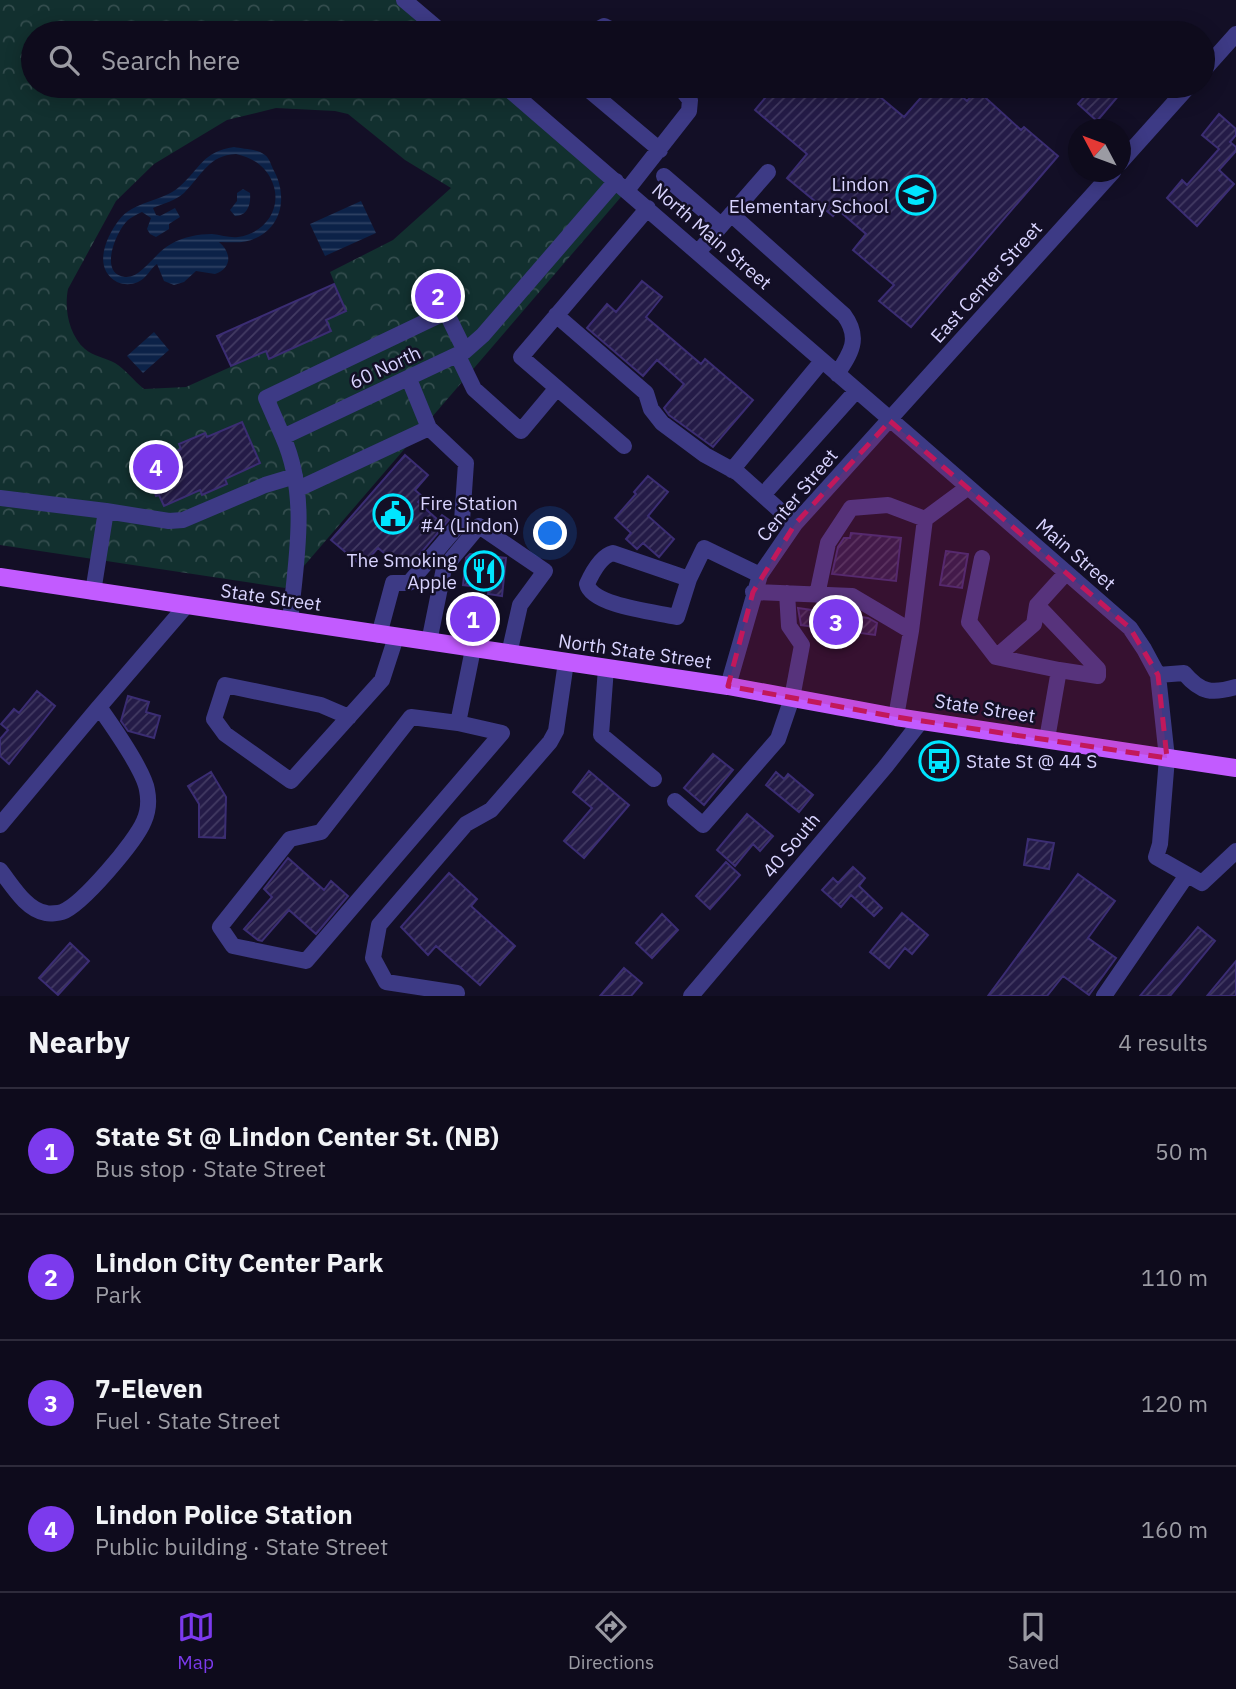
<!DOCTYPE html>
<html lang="en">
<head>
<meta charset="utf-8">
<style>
	body { margin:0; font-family:"IBM Plex Sans",sans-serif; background:#171425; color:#f1f3f6 }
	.compass { position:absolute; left:1068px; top:119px; width:63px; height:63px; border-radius:50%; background:#0e0b1c; box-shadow:0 4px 18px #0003; rotate:311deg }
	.you { position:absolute; left:551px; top:534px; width:24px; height:24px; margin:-18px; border:5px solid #fff; border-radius:50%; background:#1a73e8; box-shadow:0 0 0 10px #1a73e833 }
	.badge { display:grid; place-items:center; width:46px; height:46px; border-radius:50%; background:#7c3aed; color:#fff; font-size:23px; font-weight:700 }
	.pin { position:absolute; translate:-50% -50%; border:4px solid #fff; box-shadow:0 2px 7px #0006 }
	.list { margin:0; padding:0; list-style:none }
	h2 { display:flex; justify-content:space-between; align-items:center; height:91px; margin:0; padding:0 28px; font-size:30px }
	h2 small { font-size:23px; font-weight:400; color:#9b9ba3 }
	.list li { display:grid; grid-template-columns:46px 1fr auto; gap:21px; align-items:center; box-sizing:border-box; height:126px; padding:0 28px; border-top:2px solid #2e2b3b }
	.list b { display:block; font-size:26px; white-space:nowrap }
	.list p { margin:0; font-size:23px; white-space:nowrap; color:#9b9ba3 }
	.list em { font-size:23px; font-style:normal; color:#9b9ba3 }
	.icon { flex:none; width:38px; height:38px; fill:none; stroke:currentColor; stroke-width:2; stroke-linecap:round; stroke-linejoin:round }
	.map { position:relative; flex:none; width:1236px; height:996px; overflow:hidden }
	.search { position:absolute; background:#0e0b1c; box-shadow:0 4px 18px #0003; left:21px; right:21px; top:21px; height:77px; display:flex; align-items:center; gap:18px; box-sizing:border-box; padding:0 24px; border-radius:38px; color:#9b9ba3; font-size:26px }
	.sheet { height:595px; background:#0e0b1c }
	nav { display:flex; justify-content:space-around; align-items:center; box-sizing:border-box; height:98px; border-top:2px solid #2e2b3b; background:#0e0b1c; font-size:19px; color:#9b9ba3 }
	nav a { display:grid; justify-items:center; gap:4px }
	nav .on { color:#7c3aed }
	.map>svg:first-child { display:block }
	.park { fill:url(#park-crowns); fill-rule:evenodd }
	.water { fill:url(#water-rules); fill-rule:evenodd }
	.building { fill:url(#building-hatch); stroke:#3b2d73; stroke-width:2 }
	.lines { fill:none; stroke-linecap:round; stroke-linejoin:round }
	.minor { stroke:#3d3a85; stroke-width:16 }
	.major { stroke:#c25bff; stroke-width:18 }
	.marked { fill:#c2185b; fill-opacity:0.2; stroke:#c2185b; stroke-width:5; stroke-dasharray:14 9; stroke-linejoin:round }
	.labels { text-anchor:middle; stroke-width:5; stroke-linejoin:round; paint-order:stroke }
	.poi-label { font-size:19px; fill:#d9d4ff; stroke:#130f26; text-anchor:end }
	.street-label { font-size:19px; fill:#d9d4ff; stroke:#130f26 }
</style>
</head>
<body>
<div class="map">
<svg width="1236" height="996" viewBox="0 0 1236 996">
	<defs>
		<pattern id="park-crowns" width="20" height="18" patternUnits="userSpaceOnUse" patternTransform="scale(1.75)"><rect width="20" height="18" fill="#12302f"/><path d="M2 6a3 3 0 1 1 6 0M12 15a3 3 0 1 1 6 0" fill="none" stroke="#344d4e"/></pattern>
		<pattern id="water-rules" width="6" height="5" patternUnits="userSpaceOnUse" patternTransform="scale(1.75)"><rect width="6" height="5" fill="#0c2248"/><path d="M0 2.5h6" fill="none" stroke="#2f4163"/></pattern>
		<pattern id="building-hatch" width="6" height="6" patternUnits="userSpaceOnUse" patternTransform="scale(1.75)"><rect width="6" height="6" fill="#241b47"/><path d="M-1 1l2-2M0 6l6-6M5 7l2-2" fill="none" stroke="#433b63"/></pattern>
	</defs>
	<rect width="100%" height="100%" fill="#130f26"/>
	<!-- park -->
	<path class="park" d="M0,0H404L443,33H33V86H505L627,190L285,588L0,545ZM276,108L335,111L348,114L405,160L451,188L393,240L330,272L346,311L326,320L330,331L270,359L266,351L186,387L144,389C134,381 125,369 115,363C106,358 93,356 85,349C69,335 64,309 68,289L116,201L154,164L227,120Z"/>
	<!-- water -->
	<path class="water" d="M234,147C243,149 258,149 265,155C269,158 271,164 273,169C287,193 284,225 256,238C244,244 232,242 219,242C232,253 232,268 215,274L196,271L184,282L174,285L164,281L157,264C150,269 147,278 138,282C131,285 124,285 117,282C92,268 106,237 119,220C133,201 162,202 179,187C200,169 203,151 234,147ZM236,154C255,158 269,169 274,187C281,212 262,234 238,237C230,238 221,235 212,234C198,234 183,237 171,244C156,251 141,279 125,277C98,274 116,231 128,220C132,217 137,214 142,212L151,218L147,229L150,234L156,237L169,229V224L180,217L175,208L160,216L156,215L153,208C164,203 175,201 184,193C202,175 209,155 236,154Z
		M243,189L250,193C251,204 248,216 235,216L230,210L237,201V193Z
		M361,201L376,233L325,256L310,224Z
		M154,332L169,350L143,373L127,356Z"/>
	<!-- building -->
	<path class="building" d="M775,86H833L842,94L849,86H867L904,117L931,86H950L967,101L977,90L1021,130L1024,127L1058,156L911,327L879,301L894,285L853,250L866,234L838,210L833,216L787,178L807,154L755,110Z
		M1094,86H1109L1119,95L1097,121L1078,104Z
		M1219,114L1236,129V135L1230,142L1236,147V151L1219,170L1234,184L1197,226L1167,198L1182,180L1187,185L1219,149L1202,135Z
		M642,281L662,297L646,317L701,364L705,359L753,400L713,447L669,415L664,408L684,384L657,360L643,376L587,328L607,304L616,312Z
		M334,284L346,311L326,320L331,331L269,359L266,351L231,366L217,336Z
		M242,422L260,463L225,479L227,484L202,495L200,490L164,506L159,495L156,496L146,464L181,449L179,444L205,433L207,437Z
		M405,455L428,475L415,490L423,497L418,502L438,520L442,515L449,520L409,567L393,556L390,558L378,548L362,566L331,540Z
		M648,476L668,492L648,516L674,539L659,557L643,543L637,549L626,539L631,533L615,518L636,494L634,492Z
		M851,533L901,538L896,581L832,574L838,547L844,538H850Z
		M946,551L968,554L962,588L940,585Z
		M470,554L506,558L502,596L488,594L489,588L463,585L466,558Z
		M798,608L868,618L877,623L875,635L801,625Z
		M37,691L55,706L9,764L0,756V739L8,730L1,724L14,709L19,713Z
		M128,696L149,702L146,712L160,716L154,738L128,731L121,721Z
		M713,754L733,770L704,805L684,788Z
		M589,771L629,805L584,858L564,841L592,808L573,792Z
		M211,772L226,797L225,838L199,837V804L188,786Z
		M776,772L784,779L788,774L813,795L799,812L766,785Z
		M747,814L773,836L760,851L753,844L735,866L717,850Z
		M1028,839L1054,843L1049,869L1024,865Z
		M288,858L324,890L331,881L348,896L316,934L289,910L262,941L258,940L244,929L272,897L264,889Z
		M726,862L740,875L710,909L696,896Z
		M853,867L865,878L859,886L882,908L874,916L851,895L841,907L822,890L833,878L838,883Z
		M449,873L477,899L471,906L515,946L480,985L436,946L428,955L401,927Z
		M1078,874L1115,901L1088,938L1116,958L1089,995L1063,976L1047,996H988Z
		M902,913L928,935L912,954L905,948L889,968L870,952Z
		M662,914L678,930L652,958L636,943Z
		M1198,927L1215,941L1170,996H1140Z
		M70,943L89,961L58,995L39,978Z
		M1236,961V996H1207Z
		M624,968L642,983L631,996H600Z"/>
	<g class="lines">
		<!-- minor -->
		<path class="minor" d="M404,0L443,33
			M591,33L604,26L618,33
			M1203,71L1236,34
			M505,86C714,265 922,447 1130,628L1144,649L1158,675L1167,758L1160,844L1156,857L1202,883L1236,851
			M584,86L660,150
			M1120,163L1189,86
			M664,176L721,225
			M627,190L689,111L690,100L679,86
			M731,214L844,315C861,338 851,353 837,374
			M699,251L768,172
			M556,315L646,393L651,409L662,423L705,455L738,473L795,524
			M458,356L474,389L521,431L557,388L521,357L648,208
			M409,379L429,428
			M557,388L624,446
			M283,437L266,398L446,312L465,351
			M732,470L822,361
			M298,489L429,428L466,463L462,521L409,583H393L379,635
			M763,495L856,391
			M0,498L106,511
			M982,558L969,622L996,657L1059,670
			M689,579L677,617C656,612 592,606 587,584C592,573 601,556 613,553L689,579L704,548L760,575
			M93,592L106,511L169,521L183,520L265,485L295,476
			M753,592L852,596L911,631L896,717
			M817,595L828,543L851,508L888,505L925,519
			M290,621C296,560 309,496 283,437L465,351L483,335L616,181
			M911,631L925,519L967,488
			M429,642L444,568L479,526L545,571L520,605L509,654
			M996,657L1034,624L1037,605
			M606,668L601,735L654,779
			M1158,675L1184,673C1201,693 1212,694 1236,687
			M728,686L760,575L795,524L1113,172
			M99,707L186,606
			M349,717L321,705L225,685L214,719L225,734L291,781L382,680L396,637
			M458,723L502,733L306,961L233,946L220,927L290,839L321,832L411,717L458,723L473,649
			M1047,739L1059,670L1098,676V669L1037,605L1066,573
			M675,801L703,825L778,739L792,698L802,645L789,626L787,593
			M0,825L99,707C111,724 144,770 147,790C149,800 148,812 144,821C136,841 82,905 62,912C59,913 50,914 46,913C26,910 12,885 0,870
			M457,993L386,982L373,958L379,925L466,824L491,810L550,742L556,731L566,662
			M691,996L886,766L922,720
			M1104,996L1187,875"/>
		<!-- major -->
		<path class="major" d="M0,577L728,686L896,717L1236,768"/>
	</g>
	<!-- marked area -->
	<path class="marked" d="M890,421L1130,628L1158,675L1167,758L896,717L728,686L753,592L795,524Z"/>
	<!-- icons -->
	<defs>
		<g id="school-ring" transform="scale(2.0125)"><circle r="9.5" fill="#130f26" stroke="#00e5ff" stroke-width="1.5"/><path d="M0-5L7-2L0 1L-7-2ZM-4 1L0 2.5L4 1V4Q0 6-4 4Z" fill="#00e5ff"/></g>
		<g id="civic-ring" transform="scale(2.0125)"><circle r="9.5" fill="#130f26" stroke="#00e5ff" stroke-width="1.5"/><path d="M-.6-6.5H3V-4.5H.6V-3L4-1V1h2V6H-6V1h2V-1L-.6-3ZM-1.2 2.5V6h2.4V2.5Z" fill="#00e5ff"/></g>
		<g id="restaurant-ring" transform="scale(2.0125)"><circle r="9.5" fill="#130f26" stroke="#00e5ff" stroke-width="1.5"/><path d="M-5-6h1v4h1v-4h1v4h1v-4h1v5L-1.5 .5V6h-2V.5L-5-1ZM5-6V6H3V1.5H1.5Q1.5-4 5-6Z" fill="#00e5ff"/></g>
		<g id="bus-ring" transform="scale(2.0125)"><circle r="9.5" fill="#130f26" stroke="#00e5ff" stroke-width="1.5"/><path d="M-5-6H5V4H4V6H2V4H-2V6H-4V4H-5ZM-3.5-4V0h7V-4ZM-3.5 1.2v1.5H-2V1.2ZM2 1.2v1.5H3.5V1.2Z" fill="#00e5ff"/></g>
	</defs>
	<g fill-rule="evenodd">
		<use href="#school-ring" x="916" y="195"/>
		<use href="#civic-ring" x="393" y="514"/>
		<use href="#restaurant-ring" x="484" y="571"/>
		<use href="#bus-ring" x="939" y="761"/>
	</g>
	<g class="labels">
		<!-- poi labels -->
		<g class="poi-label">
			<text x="889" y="191">Lindon<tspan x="889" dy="22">Elementary School</tspan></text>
			<text x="420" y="510" text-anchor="start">Fire Station<tspan x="420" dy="22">#4 (Lindon)</tspan></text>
			<text x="457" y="567">The Smoking<tspan x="457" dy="22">Apple</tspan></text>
			<text x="966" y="768" text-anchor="start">State St @ 44 S</text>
		</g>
		<!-- street labels -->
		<g class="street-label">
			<text transform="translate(712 236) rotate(41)" y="7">North Main Street</text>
			<text transform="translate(986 282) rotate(-48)" y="7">East Center Street</text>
			<text transform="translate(385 367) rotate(-25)" y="7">60 North</text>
			<text transform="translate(797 495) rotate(-50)" y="7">Center Street</text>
			<text transform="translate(1076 554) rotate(41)" y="7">Main Street</text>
			<text transform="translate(271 597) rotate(8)" y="7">State Street</text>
			<text transform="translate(635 651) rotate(8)" y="7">North State Street</text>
			<text transform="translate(985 708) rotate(9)" y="7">State Street</text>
			<text transform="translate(791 845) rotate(-50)" y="7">40 South</text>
		</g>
	</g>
</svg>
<svg class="compass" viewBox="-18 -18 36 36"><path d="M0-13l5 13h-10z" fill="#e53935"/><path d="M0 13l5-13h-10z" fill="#9b9ba3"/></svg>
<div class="you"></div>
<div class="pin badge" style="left:473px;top:619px">1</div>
<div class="pin badge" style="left:438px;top:296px">2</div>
<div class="pin badge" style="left:836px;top:622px">3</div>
<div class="pin badge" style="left:156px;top:467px">4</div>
<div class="search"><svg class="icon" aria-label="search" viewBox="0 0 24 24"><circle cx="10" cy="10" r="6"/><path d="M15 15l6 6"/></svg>Search here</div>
</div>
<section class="sheet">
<h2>Nearby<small>4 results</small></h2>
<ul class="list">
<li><span class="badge">1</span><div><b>State St @ Lindon Center St. (NB)</b><p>Bus stop · State Street</p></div><em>50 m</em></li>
<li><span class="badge">2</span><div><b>Lindon City Center Park</b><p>Park</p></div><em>110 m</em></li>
<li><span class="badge">3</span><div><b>7-Eleven</b><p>Fuel · State Street</p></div><em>120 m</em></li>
<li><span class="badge">4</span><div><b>Lindon Police Station</b><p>Public building · State Street</p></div><em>160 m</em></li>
</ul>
</section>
<nav>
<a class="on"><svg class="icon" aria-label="map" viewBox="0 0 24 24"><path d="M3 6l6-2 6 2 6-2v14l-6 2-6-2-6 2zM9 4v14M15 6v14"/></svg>Map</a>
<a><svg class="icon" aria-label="directions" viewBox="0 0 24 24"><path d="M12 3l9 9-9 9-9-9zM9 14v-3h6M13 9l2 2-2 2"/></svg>Directions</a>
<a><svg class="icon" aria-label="saved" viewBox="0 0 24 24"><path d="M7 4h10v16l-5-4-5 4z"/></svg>Saved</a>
</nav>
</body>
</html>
